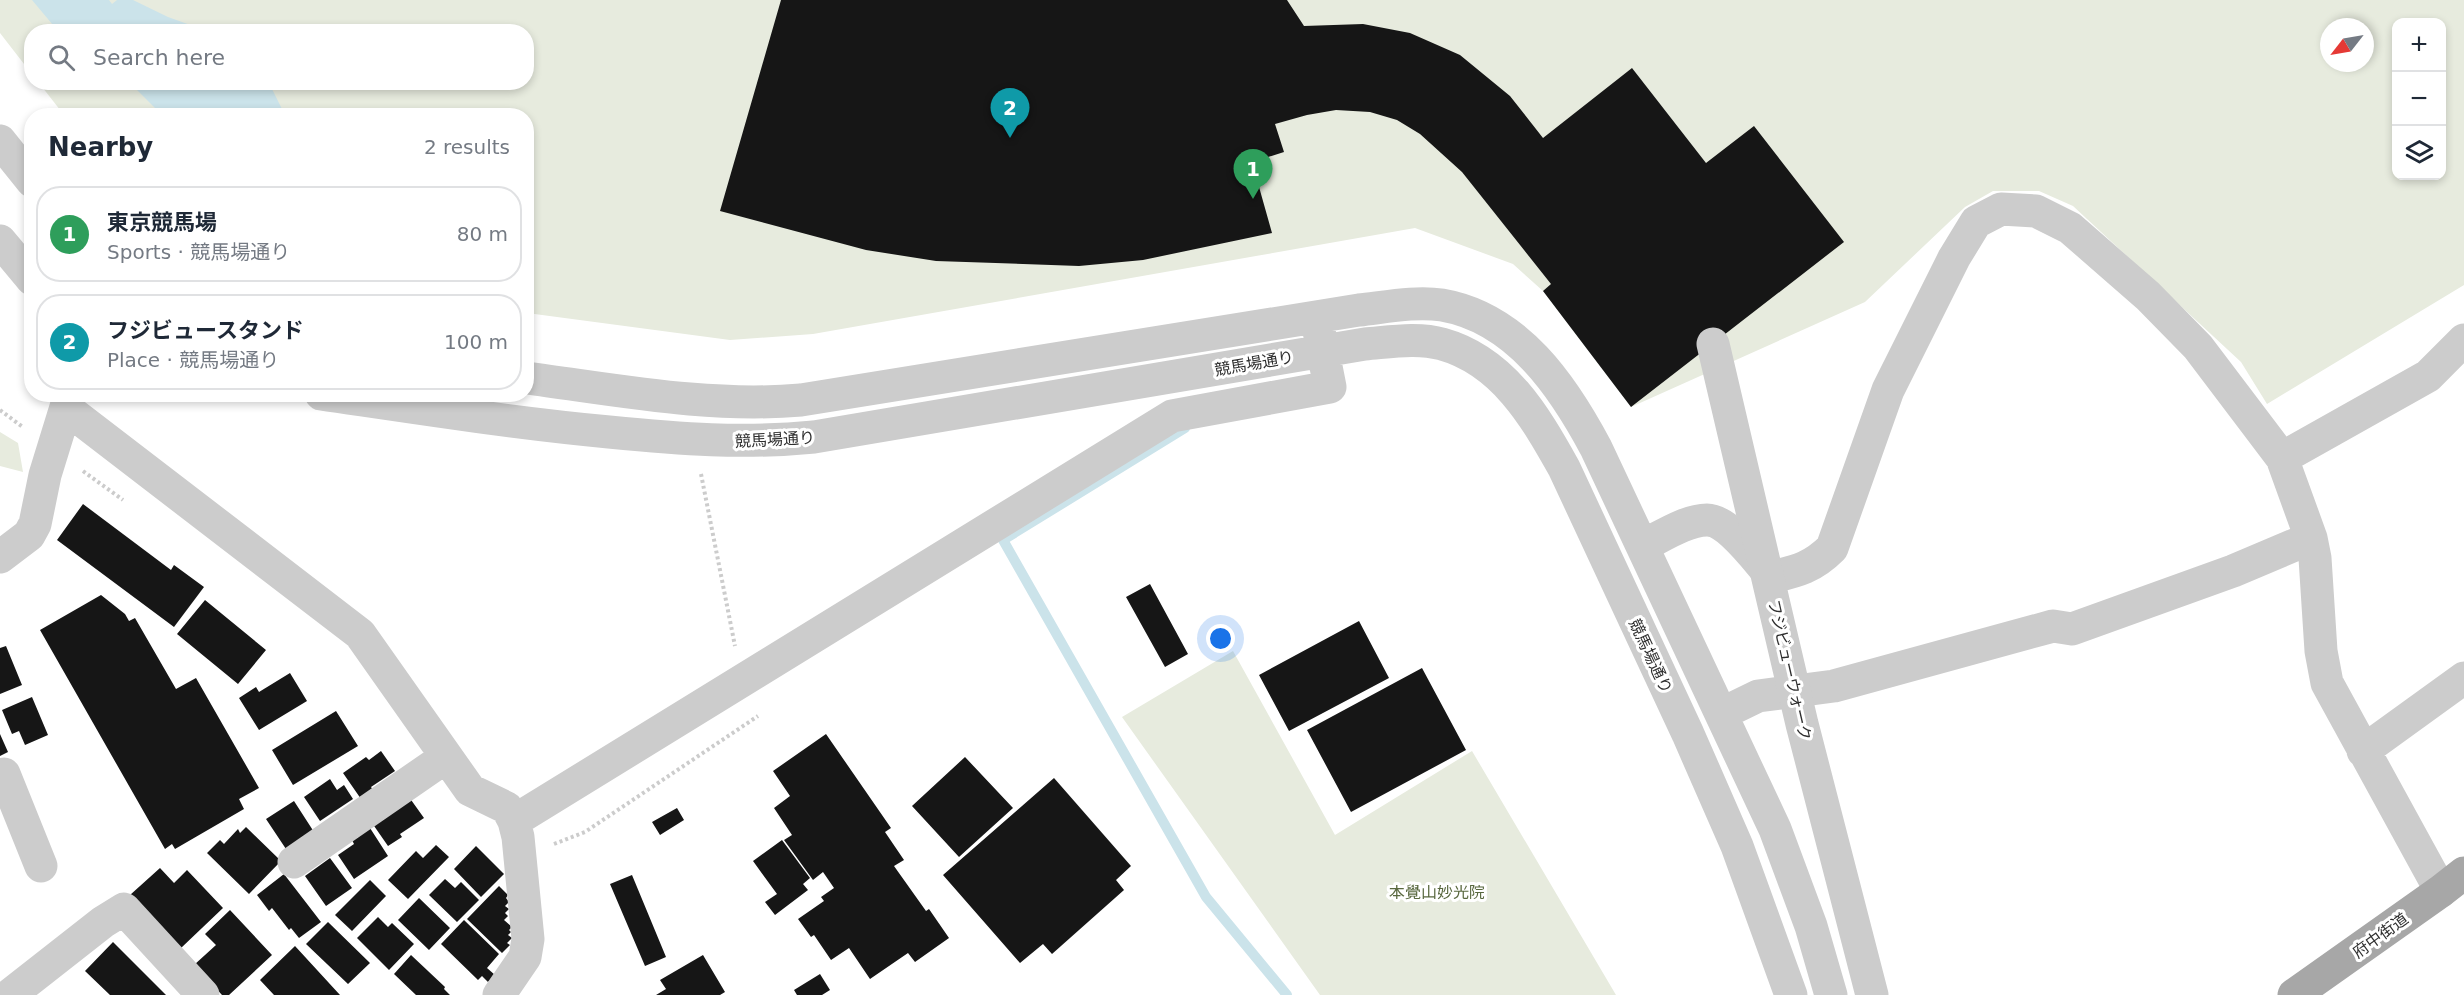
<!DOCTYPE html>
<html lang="en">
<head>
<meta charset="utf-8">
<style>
	body { margin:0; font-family:"DejaVu Sans","Noto Sans JP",sans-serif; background:#f2f2f3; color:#1f2937 }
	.controls { position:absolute; right:18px; top:18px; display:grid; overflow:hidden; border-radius:12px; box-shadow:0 3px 9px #0003 }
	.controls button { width:54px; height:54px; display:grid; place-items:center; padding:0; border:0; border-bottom:2px solid #e0e1e3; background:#fff; color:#1f2937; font:30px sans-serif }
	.compass { position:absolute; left:2320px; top:18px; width:54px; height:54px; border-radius:50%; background:#fff; box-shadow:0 3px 9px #0003; rotate:239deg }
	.you { position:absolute; left:1221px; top:639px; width:21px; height:21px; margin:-15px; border:4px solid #fff; border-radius:50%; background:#1a73e8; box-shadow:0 0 0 9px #1a73e833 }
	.badge { display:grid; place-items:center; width:39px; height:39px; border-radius:50%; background:#7c3aed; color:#fff; font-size:20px; font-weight:700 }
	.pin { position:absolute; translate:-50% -50px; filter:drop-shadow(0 2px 3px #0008) }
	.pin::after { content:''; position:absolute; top:32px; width:21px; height:18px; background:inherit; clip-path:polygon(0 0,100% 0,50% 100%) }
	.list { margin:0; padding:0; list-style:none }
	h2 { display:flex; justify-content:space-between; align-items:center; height:78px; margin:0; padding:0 24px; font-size:26px }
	h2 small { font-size:20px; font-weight:400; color:#747a83 }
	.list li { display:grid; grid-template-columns:39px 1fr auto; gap:18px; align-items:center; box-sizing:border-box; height:96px; margin:0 12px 12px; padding:0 12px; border:2px solid #e0e1e3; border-radius:24px }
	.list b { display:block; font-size:22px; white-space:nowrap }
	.list p { margin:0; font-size:20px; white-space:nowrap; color:#747a83 }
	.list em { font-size:20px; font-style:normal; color:#747a83 }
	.icon { flex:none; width:33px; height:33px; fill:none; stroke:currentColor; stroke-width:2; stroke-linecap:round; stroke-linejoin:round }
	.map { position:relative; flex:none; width:2464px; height:995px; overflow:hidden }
	.search { position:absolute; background:#fff; box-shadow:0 3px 9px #0003; left:24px; top:24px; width:510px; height:66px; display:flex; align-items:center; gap:15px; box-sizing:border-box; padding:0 21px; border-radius:24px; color:#747a83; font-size:22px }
	.panel { position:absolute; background:#fff; box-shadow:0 3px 9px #0003; left:24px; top:108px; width:510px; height:294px; border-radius:24px }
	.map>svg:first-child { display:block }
	.green { fill:#e7ebde; fill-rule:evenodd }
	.water { fill:#cbe3ea }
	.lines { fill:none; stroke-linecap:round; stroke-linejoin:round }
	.stream { stroke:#cbe3ea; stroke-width:10 }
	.building { fill:#161616 }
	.path { stroke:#ccc; stroke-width:4; stroke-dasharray:3 3; stroke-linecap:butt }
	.minor { stroke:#ccc; stroke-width:33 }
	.major { stroke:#a7a7a7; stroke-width:33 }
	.minor-bridge { stroke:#ccc; stroke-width:33 }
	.labels { text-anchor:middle; stroke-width:6; stroke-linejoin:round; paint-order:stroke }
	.street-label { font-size:16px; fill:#2f2f2f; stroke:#fff }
	.park-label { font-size:16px; fill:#59683f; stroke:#fff }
</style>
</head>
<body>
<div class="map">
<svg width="2464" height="995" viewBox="0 0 2464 995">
	<rect width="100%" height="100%" fill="#fff"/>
	<!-- green -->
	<path class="green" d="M0,0H2464V285L2267,404L2241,362L2073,206L2039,191H1993L1965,207L1865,302L1631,407L1543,291L1513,264L1415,228L813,334L730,340L527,313L526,116L64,115L39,83L526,82V32H32L31,73L0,33ZM2396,22H2442V176H2396ZM2329,27H2365V63H2329Z
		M0,432L18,443L23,472L0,466Z
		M1233,651L1335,835L1472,751L1616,995H1320L1122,717Z"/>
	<!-- water -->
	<path class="water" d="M32,0H109L112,4L117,0H133L168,17L207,31H58Z
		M130,83H269L285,115H162Z"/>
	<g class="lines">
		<!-- stream -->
		<path class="stream" d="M1185,428L1003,540L1206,897L1287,995"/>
	</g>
	<!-- building -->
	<path class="building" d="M781,0H1287L1304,26L1363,24L1410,33L1460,55L1510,96L1543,138L1632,68L1706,163L1754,126L1844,242L1631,407L1543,291L1551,284L1462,172L1420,134L1397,120L1370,112L1336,110L1307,115L1275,124L1284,152L1252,162L1272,233L1143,260L1079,266L936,261L866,250L720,211Z
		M83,504L171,570L174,565L204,587L174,627L57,540Z
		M1150,584L1188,654L1165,667L1126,597Z
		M101,595L125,614L129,621L135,618L176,689L196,678L259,788L239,799L244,809L175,849L172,844L165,849L40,630Z
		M205,600L266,650L238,684L177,634Z
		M1359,621L1389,678L1289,731L1259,675Z
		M6,646L22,685L0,694V648Z
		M1422,668L1466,750L1351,812L1307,730Z
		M290,673L307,701L259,730L239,698L256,687L259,692Z
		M32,697L48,735L25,745L19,731L12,734L2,710Z
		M336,711L358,746L293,785L272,750Z
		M0,734L8,752L0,756Z
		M826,734L891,828L885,832L904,860L894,866L926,911L929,909L949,938L915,962L908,953L870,979L849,948L831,960L814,935L811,937L798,919L824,901L821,897L834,888L823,872L813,880L784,840L792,835L774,808L790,796L773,771Z
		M381,751L395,771L371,787L373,790L361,799L343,773L366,757L369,760Z
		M965,757L1013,808L959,857L912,806Z
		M1054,778L1131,866L1116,880L1124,890L1052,954L1043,944L1020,963L943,875Z
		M330,779L337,790L344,785L353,799L320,821L304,797Z
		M409,797L424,818L400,834L402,837L388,846L372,823Z
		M294,801L314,832L286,849L266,819Z
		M677,808L684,820L660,835L652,822Z
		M246,827L281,861L249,894L207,853L220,840L224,844L238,829L240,833Z
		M370,828L388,856L354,879L338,855L354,844L352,840Z
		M782,840L810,878L803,884L808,890L775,915L765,902L777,894L753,861Z
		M436,845L449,857L408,899L388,880L416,851L423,858Z
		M476,846L504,874L481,897L454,869Z
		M330,858L352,888L326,906L305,876Z
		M160,868L174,883L187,870L223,908L181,948L130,895Z
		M284,874L321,922L299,938L291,928L289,930L272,908L269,911L257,895Z
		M632,875L666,957L645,966L610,884Z
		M445,879L455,888L461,882L479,900L457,922L429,895Z
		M370,880L386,896L352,931L335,915Z
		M499,886L508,895L506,898L509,902L505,906L509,909L505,913L508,916L504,920L512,927L509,930L511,932L508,935L512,938L507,943L510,945L502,953L467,919Z
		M419,898L450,928L429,950L398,920Z
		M230,910L272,955L229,995H222L194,965L216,945L205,934Z
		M378,917L388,927L392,923L414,944L389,970L357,938Z
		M464,920L499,954L487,968L495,975L488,982L482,976L478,980L441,944Z
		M328,922L370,963L348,984L306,944Z
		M113,942L166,995H110L85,971Z
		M295,946L340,995H274L260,980Z
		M411,955L445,987L444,989L450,995H416L394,974Z
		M703,955L725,992L720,995H656L666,989L660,980Z
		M820,974L830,990L822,995H797L794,990Z"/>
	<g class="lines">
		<!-- path -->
		<path class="path" d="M0,410L24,428
			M83,471L123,500
			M701,474L735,646
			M554,844L585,832L758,716"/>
		<!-- minor -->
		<path class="minor" d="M0,141L32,181
			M0,241L32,279
			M526,378C618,390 709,408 801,400L1359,310C1386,307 1416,301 1442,305C1517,318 1563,386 1596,448L1775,829L1811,926L1831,995
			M321,394C417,408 513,423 609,432C679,439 743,444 814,437L1365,344C1390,342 1418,337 1442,344C1503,361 1535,416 1564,468L1688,734L1737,846L1791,995
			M67,409L360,634L470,790L507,808L514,821L518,837L528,939L525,957L499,995
			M2282,458L2428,376L2464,340
			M1642,546C1661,537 1686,520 1707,520C1729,520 1758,562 1772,577C1798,571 1813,567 1832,548L1888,390L1954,258L1976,222L2001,209L2036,211L2070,228L2148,296L2198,347L2282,458L2311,538L2315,558L2321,651L2327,683L2441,891
			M0,557L29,535L35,524L45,475L70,394
			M1721,714L1758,696L1834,686L2053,626L2072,629L2233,571L2311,538
			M2363,751L2464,678
			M0,775L4,774L41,866
			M514,821L1172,416L1330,387L1319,331
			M294,862L446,757
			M10,995L103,922L124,909L203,995"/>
		<!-- major -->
		<path class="major" d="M2294,995L2441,891L2464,873"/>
		<!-- minor-bridge -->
		<path class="minor-bridge" d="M1713,344L1802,724L1872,995"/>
	</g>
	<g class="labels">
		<!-- street labels -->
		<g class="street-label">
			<text transform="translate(1254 363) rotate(-10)" y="6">競馬場通り</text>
			<text transform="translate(775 439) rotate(-3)" y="6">競馬場通り</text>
			<text transform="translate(1651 656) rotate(65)" y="6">競馬場通り</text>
			<text transform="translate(1790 670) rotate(77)" y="6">フジビューウォーク</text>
			<text transform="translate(2380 935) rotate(-36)" y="6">府中街道</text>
		</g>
		<!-- park labels -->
		<g class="park-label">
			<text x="1437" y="898">本覺山妙光院</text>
		</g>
	</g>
</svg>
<div class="controls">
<button>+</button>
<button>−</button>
<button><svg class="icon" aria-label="layers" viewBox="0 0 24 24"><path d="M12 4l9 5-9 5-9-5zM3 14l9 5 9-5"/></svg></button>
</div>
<svg class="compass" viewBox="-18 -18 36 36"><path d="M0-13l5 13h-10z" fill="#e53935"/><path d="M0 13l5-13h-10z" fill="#747a83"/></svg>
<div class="you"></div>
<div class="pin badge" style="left:1253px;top:199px;background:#2e9e5b">1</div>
<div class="pin badge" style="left:1010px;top:138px;background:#0f9aa8">2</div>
<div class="search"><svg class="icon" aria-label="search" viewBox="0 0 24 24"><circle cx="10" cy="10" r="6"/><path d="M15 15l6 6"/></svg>Search here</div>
<section class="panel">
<h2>Nearby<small>2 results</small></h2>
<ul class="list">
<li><span class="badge" style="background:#2e9e5b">1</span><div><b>東京競馬場</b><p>Sports · 競馬場通り</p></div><em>80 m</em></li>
<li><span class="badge" style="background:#0f9aa8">2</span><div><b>フジビュースタンド</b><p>Place · 競馬場通り</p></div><em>100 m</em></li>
</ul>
</section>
</div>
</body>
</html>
